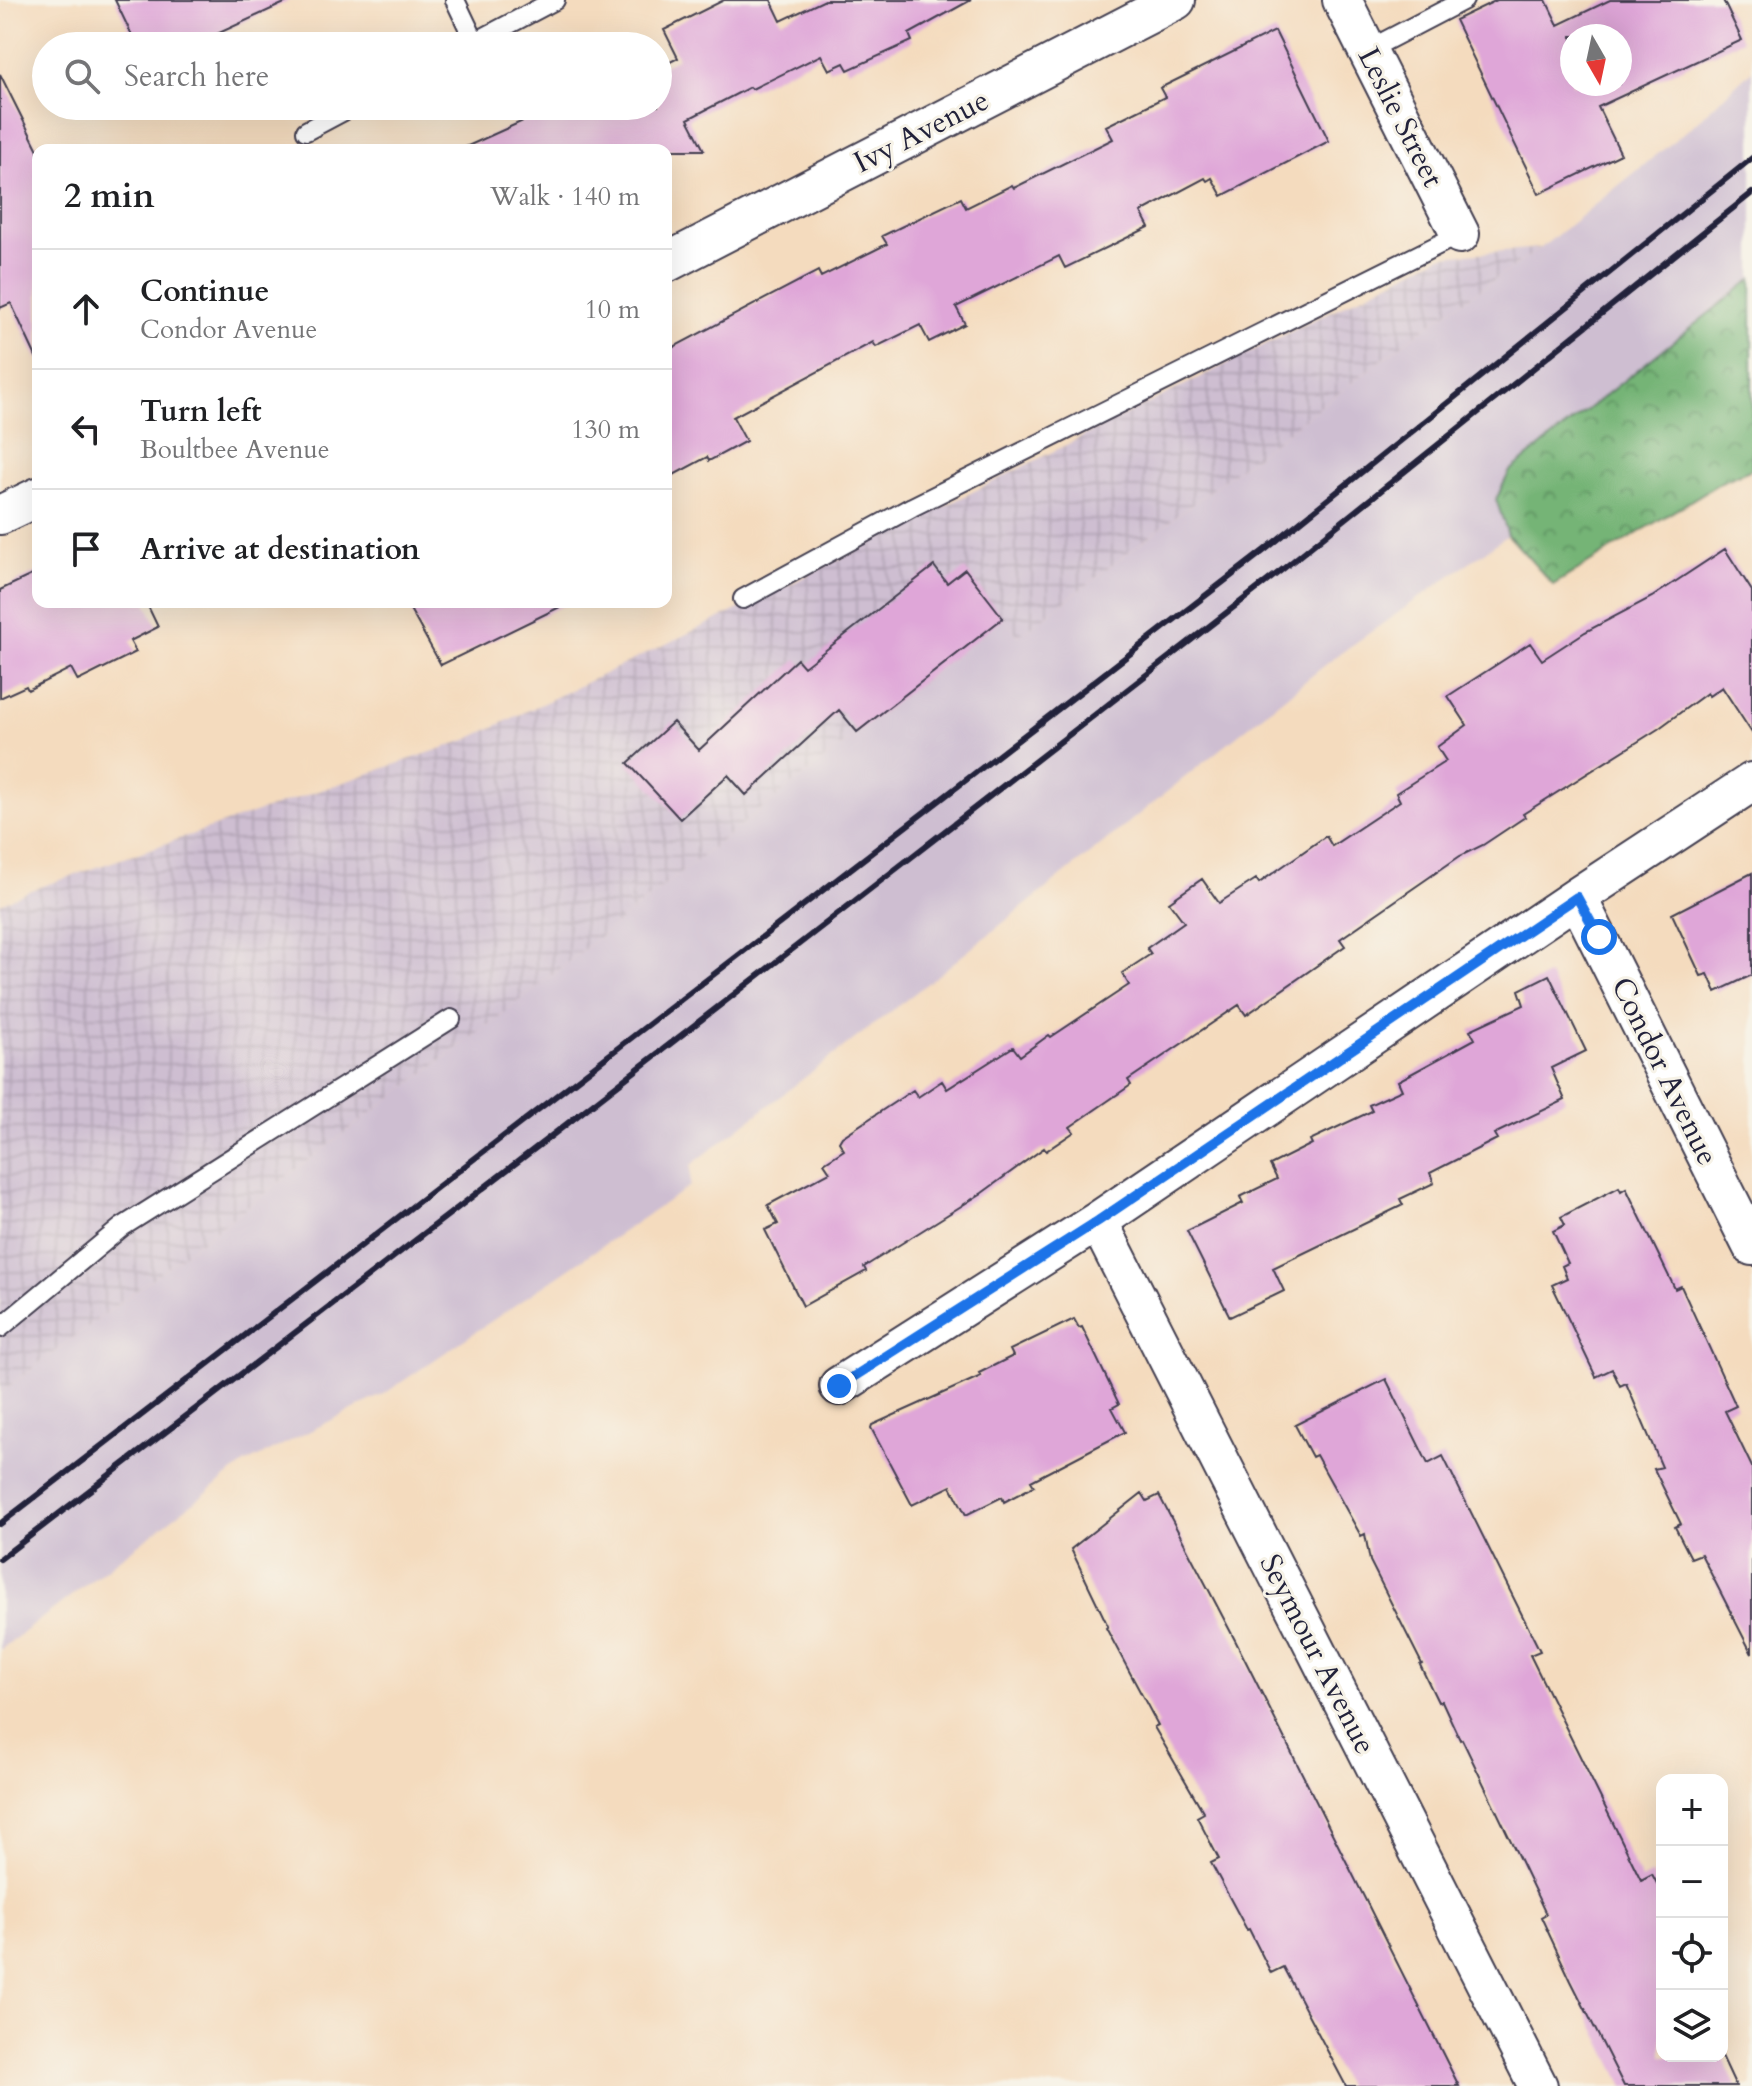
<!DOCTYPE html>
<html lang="en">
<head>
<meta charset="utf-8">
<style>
	body { margin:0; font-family:Cardo,serif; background:#f2f2f2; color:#202124 }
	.controls { position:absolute; right:24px; bottom:24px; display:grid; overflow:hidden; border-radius:16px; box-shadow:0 8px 32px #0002 }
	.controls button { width:72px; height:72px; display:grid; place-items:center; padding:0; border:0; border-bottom:2px solid #e0e0e0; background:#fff; color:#202124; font:40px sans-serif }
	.compass { position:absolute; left:1560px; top:24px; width:72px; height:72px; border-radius:50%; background:#fff; box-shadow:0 8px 32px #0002; rotate:171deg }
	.stop { position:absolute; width:24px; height:24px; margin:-18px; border:6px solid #1a73e8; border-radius:50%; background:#fff }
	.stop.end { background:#1a73e8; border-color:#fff; box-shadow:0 2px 8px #0008 }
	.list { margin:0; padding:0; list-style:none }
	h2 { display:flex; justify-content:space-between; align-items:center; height:104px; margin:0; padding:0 32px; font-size:34px }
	h2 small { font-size:26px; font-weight:400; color:#757577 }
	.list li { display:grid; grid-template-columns:52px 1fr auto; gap:24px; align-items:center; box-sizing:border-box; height:120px; padding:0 32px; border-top:2px solid #e0e0e0 }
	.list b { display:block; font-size:30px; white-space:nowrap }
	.list p { margin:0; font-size:26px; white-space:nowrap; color:#757577 }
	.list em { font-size:26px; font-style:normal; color:#757577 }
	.icon { flex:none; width:44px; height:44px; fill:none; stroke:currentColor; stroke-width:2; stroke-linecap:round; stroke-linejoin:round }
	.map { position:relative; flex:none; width:1752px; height:2086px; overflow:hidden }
	.search { position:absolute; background:#fff; box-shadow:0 8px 32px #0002; left:32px; top:32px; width:640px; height:88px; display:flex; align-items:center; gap:20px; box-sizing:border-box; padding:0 28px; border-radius:44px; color:#757577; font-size:30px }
	.panel { position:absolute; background:#fff; box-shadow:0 8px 32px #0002; left:32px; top:144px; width:640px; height:464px; border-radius:16px }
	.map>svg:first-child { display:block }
	.industrial { fill:url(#industrial-grid) }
	.railway { fill:#cebed1 }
	.forest { fill:url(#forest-crowns); stroke:#4b6b58; stroke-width:2 }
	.building { fill:#dfa6d8; fill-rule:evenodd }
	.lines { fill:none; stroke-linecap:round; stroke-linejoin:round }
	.service-casing { stroke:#423e4f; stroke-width:22 }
	.minor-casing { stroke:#423e4f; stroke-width:42 }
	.service { stroke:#fff; stroke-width:18 }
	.minor { stroke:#fff; stroke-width:38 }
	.rail { stroke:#22223b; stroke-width:6 }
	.route { stroke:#1a73e8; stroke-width:10 }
	.labels { text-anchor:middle; stroke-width:6; stroke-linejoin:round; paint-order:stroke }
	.street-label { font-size:30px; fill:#22223b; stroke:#f7f3e8 }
</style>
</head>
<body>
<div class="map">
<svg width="1752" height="2086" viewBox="0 0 1752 2086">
	<defs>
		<pattern id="industrial-grid" width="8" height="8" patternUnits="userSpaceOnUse" patternTransform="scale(2)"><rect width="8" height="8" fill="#cebed1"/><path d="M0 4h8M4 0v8" fill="none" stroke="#b1a3b4"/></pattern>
		<pattern id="forest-crowns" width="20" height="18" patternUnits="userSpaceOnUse" patternTransform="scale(2)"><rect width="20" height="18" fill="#74b476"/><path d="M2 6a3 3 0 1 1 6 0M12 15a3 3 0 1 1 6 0" fill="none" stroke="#5f9262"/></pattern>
	</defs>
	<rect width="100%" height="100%" fill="#f7f3e8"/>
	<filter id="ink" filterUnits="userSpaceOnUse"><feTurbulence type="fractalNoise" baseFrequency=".0125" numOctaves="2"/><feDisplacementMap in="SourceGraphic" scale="16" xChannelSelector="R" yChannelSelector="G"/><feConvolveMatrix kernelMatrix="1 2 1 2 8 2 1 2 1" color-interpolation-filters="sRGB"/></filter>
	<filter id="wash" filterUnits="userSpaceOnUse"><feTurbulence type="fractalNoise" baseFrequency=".006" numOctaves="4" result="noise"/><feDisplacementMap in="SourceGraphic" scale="32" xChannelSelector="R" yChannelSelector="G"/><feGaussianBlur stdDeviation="1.8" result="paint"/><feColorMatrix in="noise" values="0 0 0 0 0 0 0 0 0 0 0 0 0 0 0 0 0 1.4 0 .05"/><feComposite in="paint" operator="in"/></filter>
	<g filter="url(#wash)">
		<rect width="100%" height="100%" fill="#f4dbbe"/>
		<!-- industrial -->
		<path class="industrial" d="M1541,248L1421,330L1019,636L1003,618L501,1015L0,1393V904L31,890L469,739L772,593L1441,256Z"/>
		<!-- railway -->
		<path class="railway" d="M1752,70V324L1508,535L1334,658L933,979L691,1165L690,1186L384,1394L244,1464L0,1650V1393L501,1015L1003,618L1019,636L1421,330L1541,248L1690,128Z"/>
		<!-- forest -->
		<path class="forest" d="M1752,279V469L1723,481L1553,585L1508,535L1496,499L1510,471Z"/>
		<g id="blocks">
			<!-- building -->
			<path class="building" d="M115,0H291L191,46H137Z
				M724,0H771L781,21L825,0H971L909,34L912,41L848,70L844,63L829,70L821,55L752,89L750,87L688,119L704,150H459L556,106H658V68L678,58L664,30Z
				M1497,0H1546L1558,25L1610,0H1723L1742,40L1598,107L1621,154L1539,194L1455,20ZM1572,36H1620V84H1572Z
				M1275,31L1329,141L1222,196L1212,178L1207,181L1205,178L1141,212L1149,227L1065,268L1059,256L956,307L965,324L929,342L920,325L876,347L873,342L733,417L746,441L709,461L707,457L666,479V351L818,271L821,277L887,244L882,236L961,198L966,208L1012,185L1014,188L1113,139L1106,126L1165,97L1160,88Z
				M0,74L38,150V361L11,303L0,308Z
				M1725,549L1752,591V733L1722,687L1709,696L1707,693L1658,729L1523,814L1525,817L1483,845L1460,856L1340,939L1345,946L1246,1015L1239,1005L1128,1080L1131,1085L1070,1127L1074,1132L1046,1151L1044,1148L982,1193L864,1267L866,1271L803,1306L765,1230L778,1224L768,1205L830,1172L824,1163L844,1150L839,1142L842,1137L913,1090L918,1097L942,1081L947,1089L1013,1047L1020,1056L1049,1035L1051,1037L1129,985L1122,973L1151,954L1147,948L1184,922L1169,902L1202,879L1219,903L1256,879L1259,883L1326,836L1332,846L1400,801L1396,793L1446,761L1437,747L1467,725L1448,696L1530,643L1542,660L1585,632L1652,597Z
				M934,566L947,583L965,569L1003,618L857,732L839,710L746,795L728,775L680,819L628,763L673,722L699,750L797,659L804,667Z
				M38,572V602H146L158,627L130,641L136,652L78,681L71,668L28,690L26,686L0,698V590Z
				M406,602H570L441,665Z
				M1752,873V975L1716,992L1708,974L1701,976L1672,914Z
				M1549,975L1586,1051L1551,1068L1565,1100L1494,1134L1497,1139L1430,1173L1434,1183L1400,1199L1403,1205L1273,1268L1284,1291L1230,1317L1187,1231L1243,1203L1240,1197L1277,1179L1270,1165L1312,1144L1310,1140L1372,1111L1369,1105L1402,1090L1398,1081L1475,1039L1470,1030L1524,1005L1519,990Z
				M1619,1187L1621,1191L1626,1188L1675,1289L1681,1286L1736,1406L1725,1411L1752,1467V1654L1701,1554L1691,1558L1675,1527L1681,1524L1654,1469L1662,1467L1626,1383L1620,1386L1612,1369L1596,1377L1552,1285L1567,1278L1562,1266L1568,1263L1553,1231L1565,1225L1561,1217Z
				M1074,1319L1079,1328L1082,1327L1119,1404L1112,1408L1125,1432L1031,1481L1034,1486L1004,1502L1002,1497L966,1515L951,1486L912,1505L871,1428L872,1425L981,1376L979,1373L1013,1356L1010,1350Z
				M1386,1379L1428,1464L1443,1456L1540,1651L1530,1655L1611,1819L1641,1880L1652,1874L1662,1893V2056H1722L1736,2086H1624L1571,1981L1541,1917L1546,1914L1462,1739L1460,1740L1442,1701L1438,1702L1420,1665L1422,1664L1370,1561L1365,1534L1361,1536L1316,1455L1312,1457L1295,1425Z
				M1142,1493L1147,1501L1159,1495L1236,1642L1459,2086H1346L1283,1967L1271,1973L1249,1929L1247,1930L1211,1863L1219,1859L1197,1817L1204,1813L1154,1727L1158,1725L1106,1628L1108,1626L1071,1549Z"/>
		</g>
	</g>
	<g filter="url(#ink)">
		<use href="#blocks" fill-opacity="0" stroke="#423e4f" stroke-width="2"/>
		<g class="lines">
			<!-- service casing -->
			<g class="service-casing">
				<path id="service" d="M455,0L475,42
					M468,46L555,0
					M1368,50L1464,0
					M306,131L353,106
					M743,599L912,507L1460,234
					M0,1328L122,1227L451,1019"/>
			</g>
			<!-- minor casing -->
			<g class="minor-casing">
				<path id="minor" d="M1342,0L1460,234
					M666,263L1176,0
					M0,515L38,497
					M1577,897L1752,1246
					M1098,1221L1538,2086
					M839,1386L1098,1221L1577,897L1752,782"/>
			</g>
			<!-- service -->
			<use href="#service" class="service"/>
			<!-- minor -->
			<use href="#minor" class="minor"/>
			<!-- rail -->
			<path class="rail" d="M0,1524L1266,549L1752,158
				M0,1559L559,1130L1283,569L1752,193"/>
		</g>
	</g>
	<g class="lines" filter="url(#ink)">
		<!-- route -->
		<path class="route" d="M839,1386L1098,1221L1577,897L1599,937"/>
	</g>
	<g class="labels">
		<!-- street labels -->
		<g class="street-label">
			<text transform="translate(1401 117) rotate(63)" y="10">Leslie Street</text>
			<text transform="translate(921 131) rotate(-27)" y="10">Ivy Avenue</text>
			<text transform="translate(1665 1071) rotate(64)" y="10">Condor Avenue</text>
			<text transform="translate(1318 1654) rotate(63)" y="10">Seymour Avenue</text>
		</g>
	</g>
</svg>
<div class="controls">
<button>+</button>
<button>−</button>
<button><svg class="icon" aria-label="locate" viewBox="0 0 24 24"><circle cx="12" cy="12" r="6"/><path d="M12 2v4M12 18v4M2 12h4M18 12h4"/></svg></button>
<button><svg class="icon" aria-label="layers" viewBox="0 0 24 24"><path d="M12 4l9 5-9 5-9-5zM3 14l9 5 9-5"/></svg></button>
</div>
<svg class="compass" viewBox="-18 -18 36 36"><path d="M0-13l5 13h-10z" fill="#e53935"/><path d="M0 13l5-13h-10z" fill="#757577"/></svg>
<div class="stop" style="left:1599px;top:937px"></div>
<div class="stop end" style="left:839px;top:1386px"></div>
<div class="search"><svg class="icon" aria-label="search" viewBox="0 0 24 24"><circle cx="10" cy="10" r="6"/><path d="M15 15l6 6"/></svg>Search here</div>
<section class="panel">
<h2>2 min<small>Walk · 140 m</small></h2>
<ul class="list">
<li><svg class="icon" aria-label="ahead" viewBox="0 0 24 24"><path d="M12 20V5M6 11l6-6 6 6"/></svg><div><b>Continue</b><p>Condor Avenue</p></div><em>10 m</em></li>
<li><svg class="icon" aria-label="left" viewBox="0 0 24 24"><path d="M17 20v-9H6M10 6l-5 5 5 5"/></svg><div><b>Turn left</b><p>Boultbee Avenue</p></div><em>130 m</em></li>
<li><svg class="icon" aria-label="arrive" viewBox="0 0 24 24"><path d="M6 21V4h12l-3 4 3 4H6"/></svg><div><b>Arrive at destination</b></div></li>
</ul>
</section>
</div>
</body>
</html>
